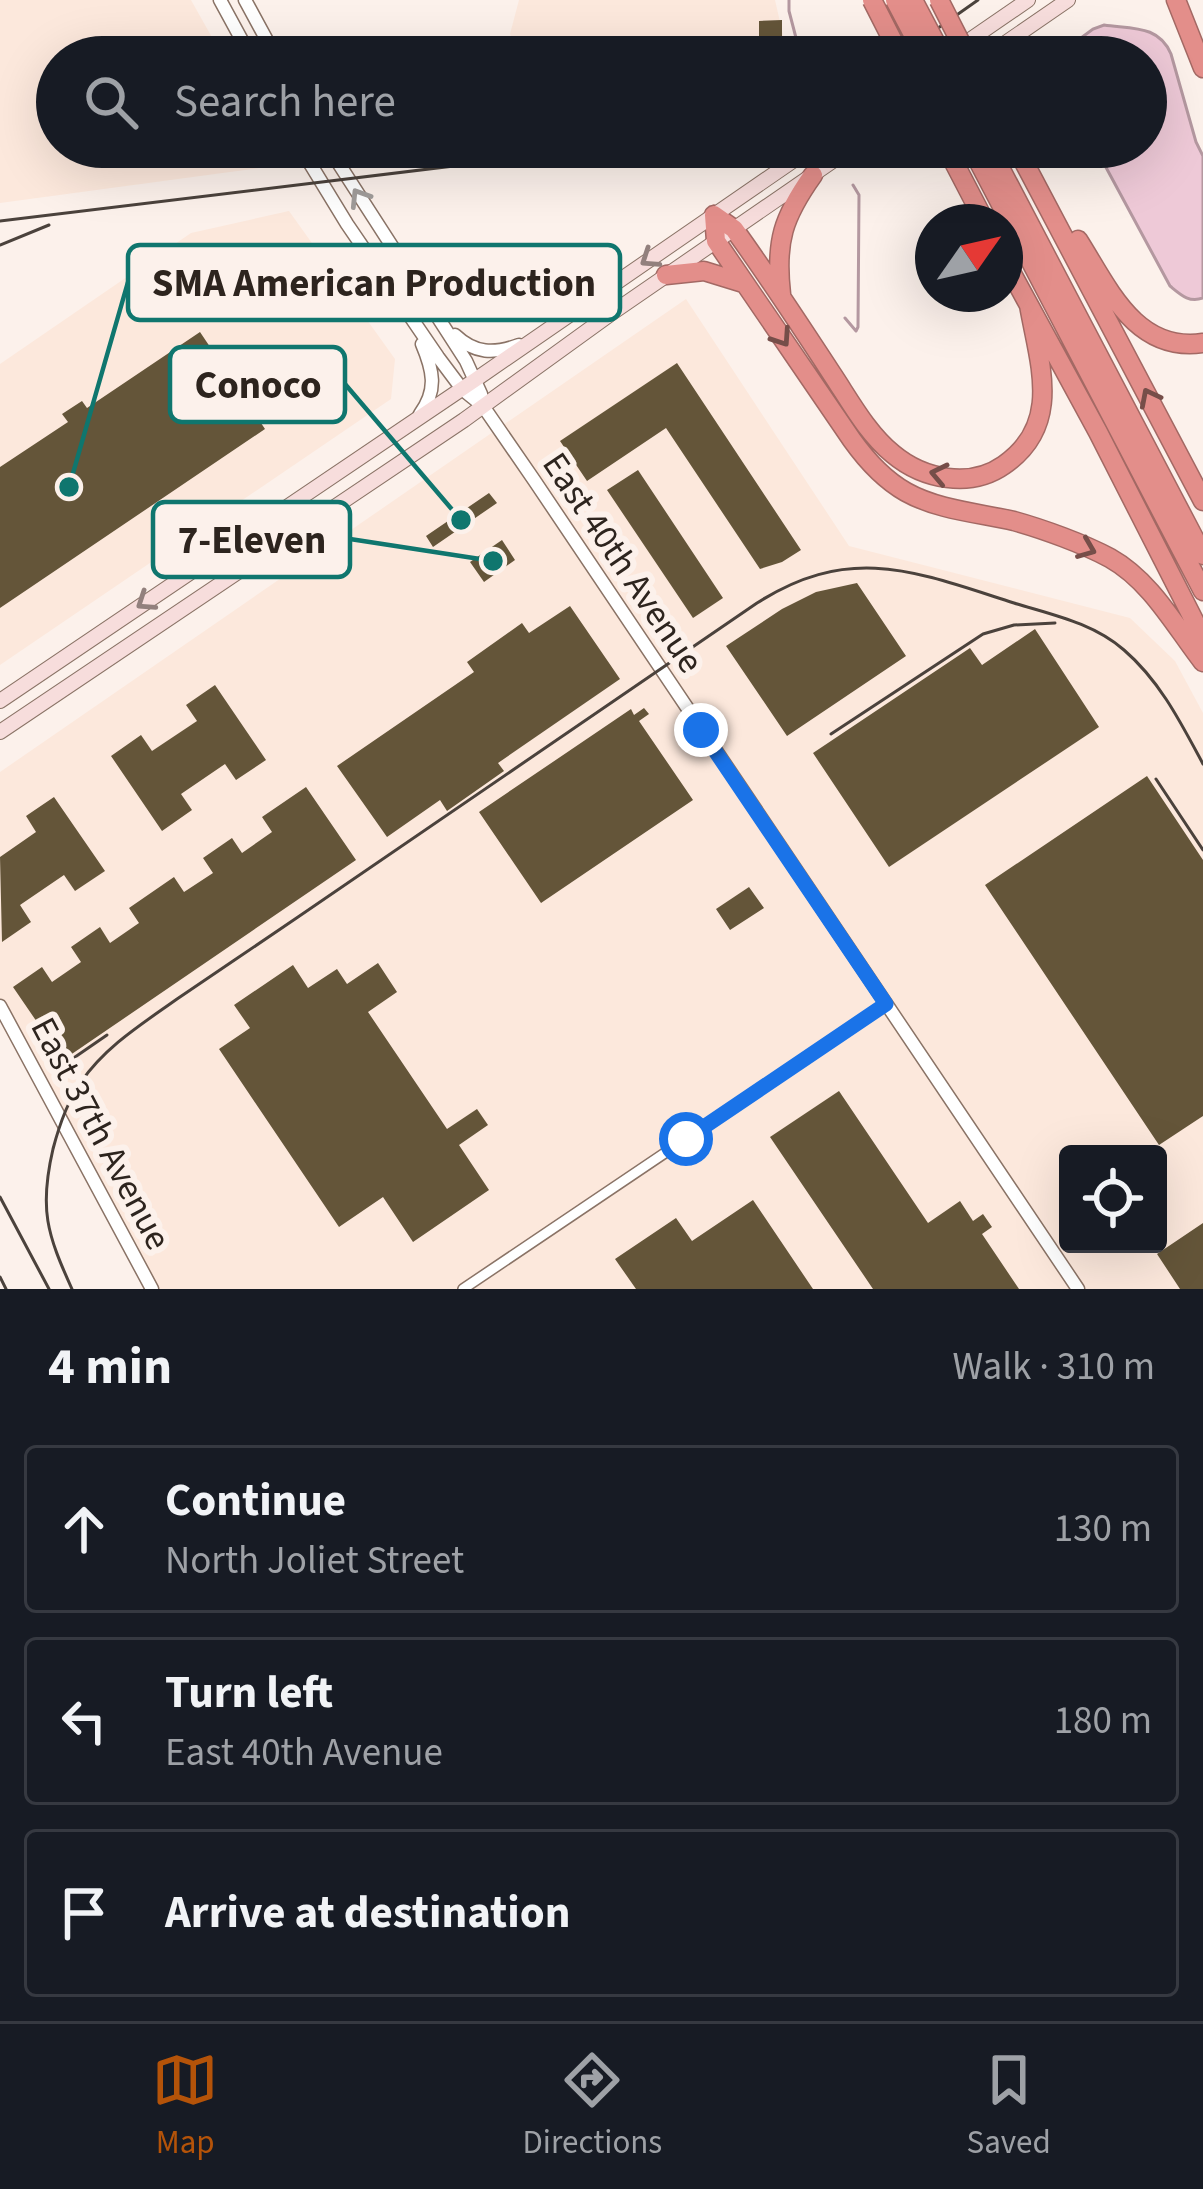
<!DOCTYPE html>
<html lang="en">
<head>
<meta charset="utf-8">
<style>
	body { margin:0; font-family:"Source Sans 3",sans-serif; background:#20242c; color:#f1f3f6 }
	.controls { position:absolute; right:36px; bottom:36px; display:grid; overflow:hidden; border-radius:12px; box-shadow:0 12px 48px #0002 }
	.controls button { width:108px; height:108px; display:grid; place-items:center; padding:0; border:0; border-bottom:3px solid #363941; background:#171b24; color:#f1f3f6; font:60px sans-serif }
	.compass { position:absolute; left:915px; top:204px; width:108px; height:108px; border-radius:50%; background:#171b24; box-shadow:0 12px 48px #0002; rotate:56deg }
	.stop { position:absolute; width:36px; height:36px; margin:-27px; border:9px solid #1a73e8; border-radius:50%; background:#fff }
	.stop.end { background:#1a73e8; border-color:#fff; box-shadow:0 3px 12px #0008 }
	.list { margin:0; padding:0; list-style:none }
	h2 { display:flex; justify-content:space-between; align-items:center; height:156px; margin:0; padding:0 48px; font-size:51px }
	h2 small { font-size:39px; font-weight:400; color:#9ea1a6 }
	.list li { display:grid; grid-template-columns:78px 1fr auto; gap:36px; align-items:center; box-sizing:border-box; height:168px; margin:0 24px 24px; padding:0 24px; border:3px solid #363941; border-radius:12px }
	.list b { display:block; font-size:45px; white-space:nowrap }
	.list p { margin:0; font-size:39px; white-space:nowrap; color:#9ea1a6 }
	.list em { font-size:39px; font-style:normal; color:#9ea1a6 }
	.icon { flex:none; width:66px; height:66px; fill:none; stroke:currentColor; stroke-width:2; stroke-linecap:round; stroke-linejoin:round }
	.map { position:relative; flex:none; width:1203px; height:1289px; overflow:hidden }
	.search { position:absolute; background:#171b24; box-shadow:0 12px 48px #0002; left:36px; right:36px; top:36px; height:132px; display:flex; align-items:center; gap:30px; box-sizing:border-box; padding:0 42px; border-radius:66px; color:#9ea1a6; font-size:45px }
	.sheet { height:732px; background:#171b24 }
	nav { display:flex; justify-content:space-around; align-items:center; box-sizing:border-box; height:168px; border-top:3px solid #363941; background:#171b24; font-size:33px; color:#9ea1a6 }
	nav a { display:grid; justify-items:center; gap:6px }
	nav .on { color:#b45309 }
	.map>svg:first-child { display:block }
	.built { fill:#fce8dc; fill-rule:evenodd }
	.water { fill:#eec9d7; stroke:#b498a0; stroke-width:3 }
	.lines { fill:none; stroke-linecap:round; stroke-linejoin:round }
	.stream { stroke:#b498a0; stroke-width:3 }
	.building { fill:#645539 }
	.minor-casing { stroke:#8a7366; stroke-width:12 }
	.tertiary-casing { stroke:#8a7366; stroke-width:15 }
	.secondary-casing { stroke:#8a7366; stroke-width:16 }
	.motorway-casing { stroke:#a36964; stroke-width:21 }
	.minor { stroke:#fff; stroke-width:9 }
	.tertiary { stroke:#fff; stroke-width:12 }
	.secondary { stroke:#f7dddc; stroke-width:14 }
	.motorway { stroke:#e38e8a; stroke-width:18 }
	.rail { stroke:#4b423c; stroke-width:3 }
	.motorway-bridge-casing { stroke:#a36964; stroke-width:21; stroke-linecap:butt }
	.motorway-bridge { stroke:#e38e8a; stroke-width:18 }
	.oneway { stroke:#a09c9a }
	.oneway2 { stroke:#92807d }
	.oneway3 { stroke:#764e49 }
	.route { stroke:#1a73e8; stroke-width:15 }
	.labels { text-anchor:middle; stroke-width:12; stroke-linejoin:round; paint-order:stroke }
	.street-label { font-size:36px; fill:#2d241e; stroke:#fcf1eb }
	.leader { fill:none; stroke:#0f766e; stroke-width:4.5 }
	.callout-dot { fill:#0f766e; stroke:#fcf1eb; stroke-width:4.5 }
	.callout { fill:#fcf1eb; stroke:#0f766e; stroke-width:4.5 }
	.callout-label { font-size:39px; text-anchor:middle; font-weight:bold; fill:#2d241e }
</style>
</head>
<body>
<div class="map">
<svg width="1203" height="1289" viewBox="0 0 1203 1289">
	<rect width="100%" height="100%" fill="#fcf1eb"/>
	<!-- built -->
	<path class="built" d="M0,0H191L223,57H57V147H272L282,165L0,203Z
		M519,0H775L788,57H519L510,34Z
		M289,211L395,359L391,399L0,665V364L191,233Z
		M686,299L849,546L1130,618L1175,661L1203,713V1289H145L0,1022V772ZM1068,1154H1158V1244H1068Z"/>
	<!-- water -->
	<path class="water" d="M1104,25C1132,29 1159,25 1171,54L1196,142L1203,156V298C1189,303 1181,295 1170,286L1095,147H1146V57H1055L1093,29Z"/>
	<g class="lines">
		<!-- stream -->
		<path class="stream" d="M789,0V11L801,57
			M845,318L856,331L858,327L859,195L853,185"/>
	</g>
	<!-- building -->
	<path class="building" d="M782,20V57H759V21Z
		M200,332L265,429L0,608V467L68,422L62,414L82,401L87,408Z
		M677,363L801,550L782,562L760,569L666,428L587,481L560,441Z
		M638,470L723,598L693,618L607,490Z
		M489,493L497,503L433,547L426,536Z
		M502,540L515,560L484,582L470,562Z
		M857,583L906,656L787,736L726,646L782,609L816,592Z
		M570,606L620,679L498,763L504,771L447,811L440,800L387,837L337,766L474,672L467,662L522,623L529,633Z
		M1035,629L1099,727L889,867L813,753L970,648L982,665Z
		M215,685L266,760L236,780L225,764L181,794L192,810L162,831L111,756L141,735L152,751L197,721L186,705Z
		M644,708L649,714L639,721L693,800L541,903L479,812L631,709L634,715Z
		M1147,776L1203,860V1116L1159,1145L985,885Z
		M306,787L356,860L63,1060L13,987L42,967L52,982L81,962L71,947L100,927L110,943L139,923L129,908L174,877L184,892L213,873L203,858L232,838L242,853L272,832L262,817Z
		M54,797L105,871L75,891L64,875L20,905L31,922L2,942L0,857L36,832L26,816Z
		M749,887L764,908L730,930L716,909Z
		M378,963L397,992L368,1012L447,1129L477,1109L488,1125L459,1145L489,1190L413,1242L383,1197L339,1227L219,1049L250,1028L234,1005L293,965L308,988L337,969L347,984Z
		M839,1091L928,1223L960,1201L973,1221L983,1214L992,1227L982,1234L1019,1289H873L770,1137Z
		M753,1200L813,1289H636L615,1259L676,1218L692,1241Z
		M1203,1223V1289H1180L1157,1254Z"/>
	<g class="lines">
		<!-- minor casing -->
		<g class="minor-casing">
			<path id="minor" d="M463,1289L886,1004"/>
		</g>
		<!-- tertiary casing -->
		<g class="tertiary-casing">
			<path id="tertiary" d="M220,0L251,57
				M245,0L276,57
				M300,147L347,224L438,357L462,389L483,406L534,480L1078,1289
				M328,147L466,361L481,394L483,406
				M455,335C475,354 494,354 519,345
				M420,414C438,390 433,370 422,344
				M0,1006L152,1289"/>
		</g>
		<!-- secondary casing -->
		<g class="secondary-casing">
			<path id="secondary" d="M945,57L1028,0
				M985,57L1068,0
				M0,701L475,380L813,147
				M0,732L464,420L609,315L853,147"/>
		</g>
		<!-- motorway casing -->
		<g class="motorway-casing">
			<path id="motorway" d="M1176,0L1203,68
				M946,147L985,222
				M971,147L1203,591
				M989,147L1203,555
				M1016,147L1203,501
				M714,215L716,241L852,440C867,461 883,479 906,492C938,510 979,513 1014,521C1043,529 1084,544 1110,558C1151,581 1175,626 1203,662
				M714,215L734,229C768,276 800,325 832,374C850,401 867,433 893,454C923,479 970,489 1004,465C1063,424 1039,363 1029,305
				M1078,240C1108,287 1135,353 1203,343
				M1005,261L1098,432L1203,638
				M666,275L704,271L743,283
				M781,294C775,242 783,217 813,175"/>
		</g>
		<!-- minor -->
		<use href="#minor" class="minor"/>
		<!-- tertiary -->
		<use href="#tertiary" class="tertiary"/>
		<!-- secondary -->
		<use href="#secondary" class="secondary"/>
		<!-- motorway -->
		<use href="#motorway" class="motorway"/>
		<!-- rail -->
		<path class="rail" d="M897,57L978,0
			M0,221L610,147
			M0,245L49,225
			M831,734L983,634L1014,625L1055,623
			M1156,779L1203,850
			M62,1066L107,1035
			M0,1197L49,1289
			M0,1277L6,1289
			M72,1289C47,1234 39,1209 53,1149C59,1126 67,1102 81,1082C106,1046 142,1024 177,999C217,972 258,944 298,917C451,813 604,708 757,603C851,543 917,572 1014,603C1053,615 1093,623 1124,650C1160,681 1181,723 1203,764"/>
		<!-- motorway-bridge casing -->
		<g class="motorway-bridge-casing">
			<path id="motorway-bridge" d="M872,0L901,57
				M895,0L925,57
				M913,0L943,57
				M939,0L968,57"/>
		</g>
		<!-- motorway-bridge -->
		<use href="#motorway-bridge" class="motorway-bridge"/>
	</g>
	<!-- one-way arrows -->
	<defs><path id="oneway-chevron" d="M-2-3.5L2.5 0L-2 3.5" fill="none" stroke-width="1.6" stroke-linecap="round" stroke-linejoin="round" transform="scale(3)"/></defs>
	<use class="oneway" href="#oneway-chevron" transform="translate(359 197) rotate(-122)"/>
	<g class="oneway2">
		<use href="#oneway-chevron" transform="translate(649 259) rotate(146)"/>
		<use href="#oneway-chevron" transform="translate(145 602) rotate(146)"/>
	</g>
	<g class="oneway3">
		<use href="#oneway-chevron" transform="translate(782 338) rotate(56)"/>
		<use href="#oneway-chevron" transform="translate(1149 397) rotate(-117)"/>
		<use href="#oneway-chevron" transform="translate(939 474) rotate(-168)"/>
		<use href="#oneway-chevron" transform="translate(1087 549) rotate(22)"/>
	</g>
	<g class="lines">
		<!-- route -->
		<path class="route" d="M686,1139L886,1004L701,730"/>
	</g>
	<g class="labels">
		<!-- street labels -->
		<g class="street-label">
			<text transform="translate(624 562) rotate(56)" y="13">East 40th Avenue</text>
			<text transform="translate(102 1133) rotate(62)" y="13">East 37th Avenue</text>
		</g>
	</g>
	<!-- callouts -->
	<path class="leader" d="M69 487L128 282M461 520L345 384M493 561L350 539"/>
	<g class="callout-dot">
		<circle cx="69" cy="487" r="12"/>
		<circle cx="461" cy="520" r="12"/>
		<circle cx="493" cy="561" r="12"/>
	</g>
	<g class="callout">
		<rect x="128" y="245" width="492" height="75" rx="12"/>
		<rect x="170" y="347" width="175" height="75" rx="12"/>
		<rect x="153" y="502" width="197" height="75" rx="12"/>
	</g>
	<g class="callout-label">
		<text x="374" y="296">SMA American Production</text>
		<text x="258" y="398">Conoco</text>
		<text x="252" y="553">7-Eleven</text>
	</g>
</svg>
<div class="controls">
<button><svg class="icon" aria-label="locate" viewBox="0 0 24 24"><circle cx="12" cy="12" r="6"/><path d="M12 2v4M12 18v4M2 12h4M18 12h4"/></svg></button>
</div>
<svg class="compass" viewBox="-18 -18 36 36"><path d="M0-13l5 13h-10z" fill="#e53935"/><path d="M0 13l5-13h-10z" fill="#9ea1a6"/></svg>
<div class="stop" style="left:686px;top:1139px"></div>
<div class="stop end" style="left:701px;top:730px"></div>
<div class="search"><svg class="icon" aria-label="search" viewBox="0 0 24 24"><circle cx="10" cy="10" r="6"/><path d="M15 15l6 6"/></svg>Search here</div>
</div>
<section class="sheet">
<h2>4 min<small>Walk · 310 m</small></h2>
<ul class="list">
<li><svg class="icon" aria-label="ahead" viewBox="0 0 24 24"><path d="M12 20V5M6 11l6-6 6 6"/></svg><div><b>Continue</b><p>North Joliet Street</p></div><em>130 m</em></li>
<li><svg class="icon" aria-label="left" viewBox="0 0 24 24"><path d="M17 20v-9H6M10 6l-5 5 5 5"/></svg><div><b>Turn left</b><p>East 40th Avenue</p></div><em>180 m</em></li>
<li><svg class="icon" aria-label="arrive" viewBox="0 0 24 24"><path d="M6 21V4h12l-3 4 3 4H6"/></svg><div><b>Arrive at destination</b></div></li>
</ul>
</section>
<nav>
<a class="on"><svg class="icon" aria-label="map" viewBox="0 0 24 24"><path d="M3 6l6-2 6 2 6-2v14l-6 2-6-2-6 2zM9 4v14M15 6v14"/></svg>Map</a>
<a><svg class="icon" aria-label="directions" viewBox="0 0 24 24"><path d="M12 3l9 9-9 9-9-9zM9 14v-3h6M13 9l2 2-2 2"/></svg>Directions</a>
<a><svg class="icon" aria-label="saved" viewBox="0 0 24 24"><path d="M7 4h10v16l-5-4-5 4z"/></svg>Saved</a>
</nav>
</body>
</html>
